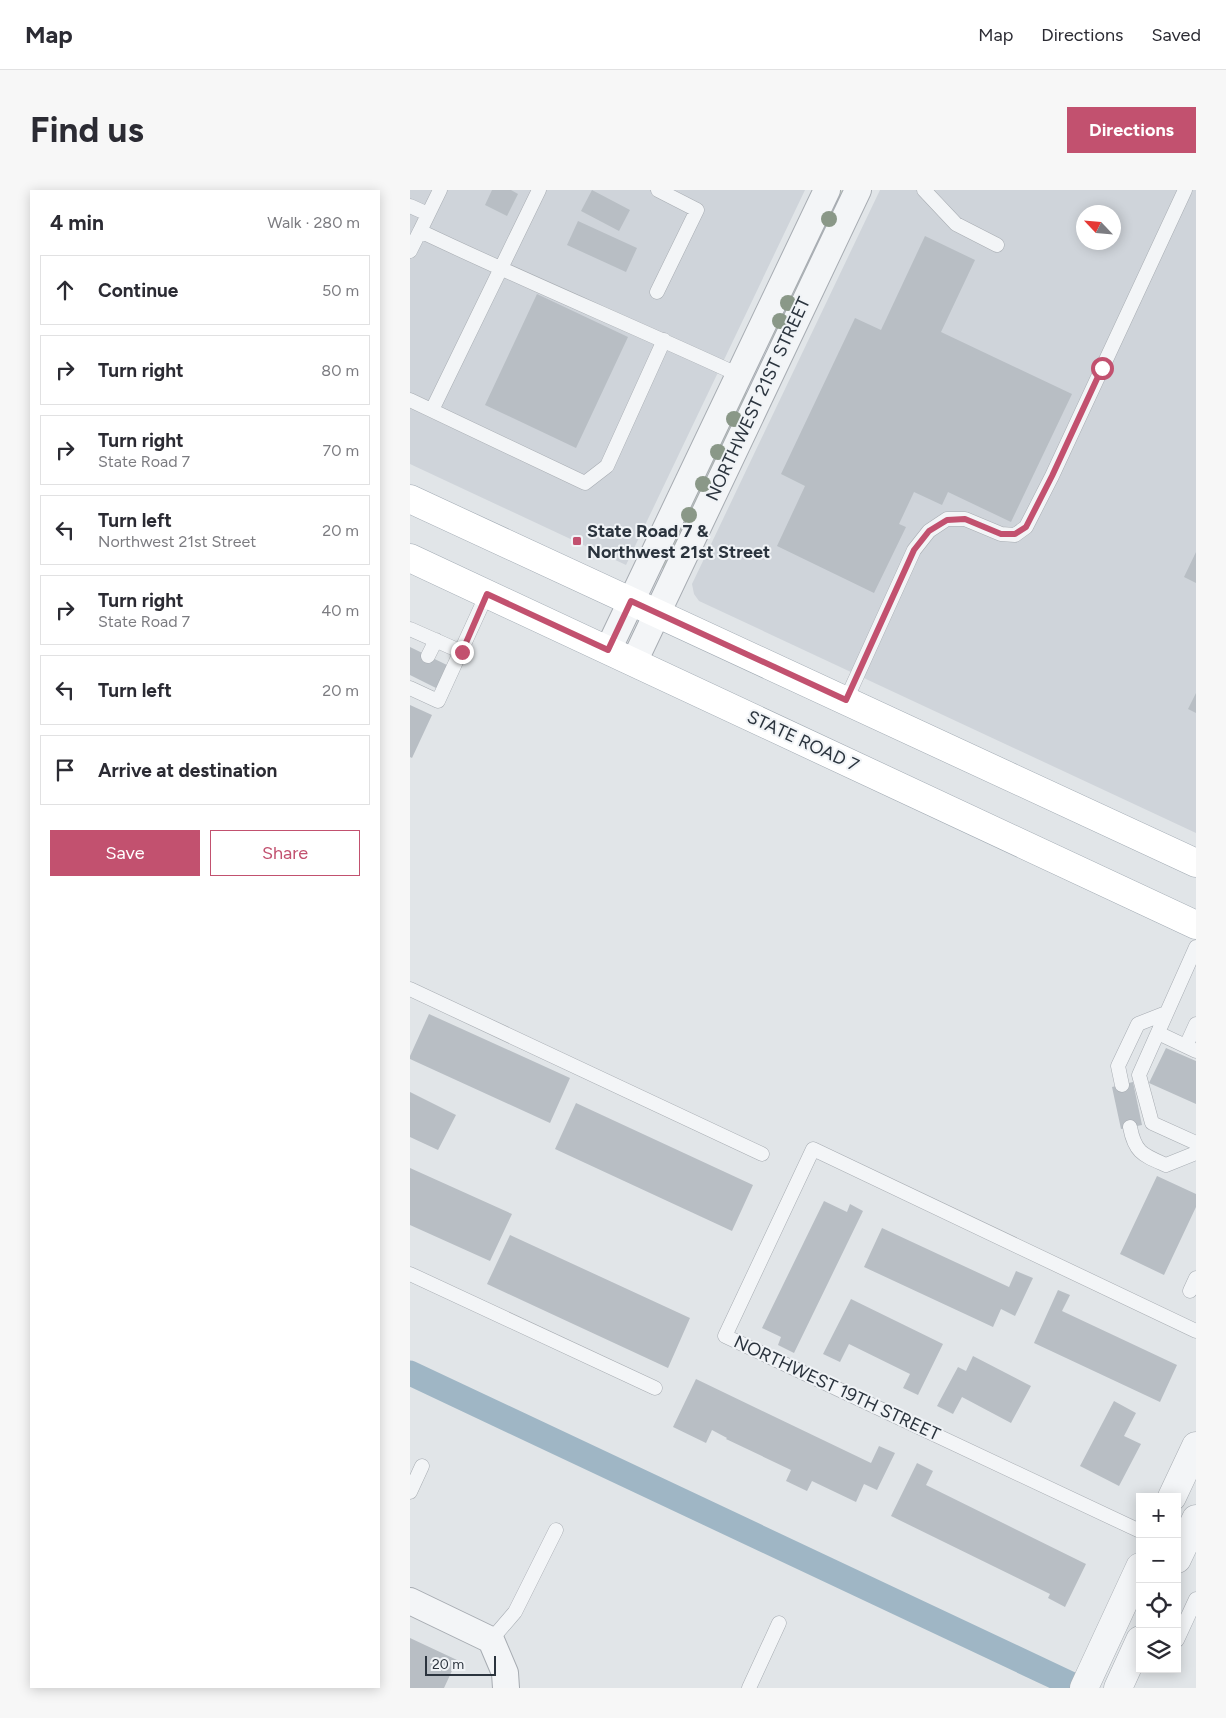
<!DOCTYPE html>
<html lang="en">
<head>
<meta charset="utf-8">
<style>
	body { margin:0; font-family:Figtree,sans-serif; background:#f7f7f7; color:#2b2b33 }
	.controls { position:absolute; right:15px; bottom:15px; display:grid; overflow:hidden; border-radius:0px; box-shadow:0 2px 12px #0003 }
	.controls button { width:45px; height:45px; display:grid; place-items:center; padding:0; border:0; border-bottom:1px solid #e1e1e2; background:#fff; color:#2b2b33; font:25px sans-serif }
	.compass { position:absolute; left:666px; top:15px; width:45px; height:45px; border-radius:50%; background:#fff; box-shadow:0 2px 12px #0003; rotate:296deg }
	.scale { position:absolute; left:15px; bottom:12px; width:71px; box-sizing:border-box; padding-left:5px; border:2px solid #2b343e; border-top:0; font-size:14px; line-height:18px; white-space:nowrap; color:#2b343e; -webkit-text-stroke:4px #f0f3f6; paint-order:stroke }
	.stop { position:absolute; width:15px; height:15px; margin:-11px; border:4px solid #c2516f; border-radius:50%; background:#fff }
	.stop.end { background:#c2516f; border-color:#fff; box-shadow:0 1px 5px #0008 }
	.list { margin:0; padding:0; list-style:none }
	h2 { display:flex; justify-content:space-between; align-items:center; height:65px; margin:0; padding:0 20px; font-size:21px }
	h2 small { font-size:16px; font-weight:400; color:#7c7c81 }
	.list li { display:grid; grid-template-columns:32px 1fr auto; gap:15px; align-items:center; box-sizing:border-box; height:70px; margin:0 10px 10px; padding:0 10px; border:1px solid #e1e1e2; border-radius:0px }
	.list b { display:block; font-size:19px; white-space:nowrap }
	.list p { margin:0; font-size:16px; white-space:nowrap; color:#7c7c81 }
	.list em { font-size:16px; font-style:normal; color:#7c7c81 }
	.actions { display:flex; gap:10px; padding:15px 20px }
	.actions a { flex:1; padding:11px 0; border:1px solid #c2516f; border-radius:0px; text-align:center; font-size:18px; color:#c2516f }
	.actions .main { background:#c2516f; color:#fff }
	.icon { flex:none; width:28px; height:28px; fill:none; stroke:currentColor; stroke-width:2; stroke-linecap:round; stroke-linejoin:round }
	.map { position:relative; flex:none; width:786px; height:1498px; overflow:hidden; border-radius:0px }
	header { display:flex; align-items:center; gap:30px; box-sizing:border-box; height:70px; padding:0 25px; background:#fff; border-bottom:1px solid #e1e1e2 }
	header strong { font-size:24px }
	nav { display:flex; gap:28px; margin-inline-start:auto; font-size:18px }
	.intro { display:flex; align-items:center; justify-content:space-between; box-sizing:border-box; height:120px; padding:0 30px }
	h1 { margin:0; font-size:35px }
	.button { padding:12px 22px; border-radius:0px; background:#c2516f; color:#fff; font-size:18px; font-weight:700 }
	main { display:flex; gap:30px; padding:0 30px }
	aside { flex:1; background:#fff; border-radius:0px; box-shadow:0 2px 12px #0003 }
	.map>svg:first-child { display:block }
	.built { fill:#cfd4da; fill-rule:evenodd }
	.green { fill:#c8d1c3 }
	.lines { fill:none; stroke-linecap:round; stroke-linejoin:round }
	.canal { stroke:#9fb6c5; stroke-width:25 }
	.building { fill:#b8bec4 }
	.service-casing { stroke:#a7acb2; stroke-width:15 }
	.minor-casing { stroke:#a7acb2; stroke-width:28 }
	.tertiary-casing { stroke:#a7acb2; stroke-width:29 }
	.primary-casing { stroke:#a1aab3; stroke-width:29 }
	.service { stroke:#f3f5f7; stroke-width:14 }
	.minor { stroke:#f3f5f7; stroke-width:26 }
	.tertiary { stroke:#f3f5f7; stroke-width:28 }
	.primary { stroke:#fff; stroke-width:28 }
	.tree { fill:#8a9888 }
	.route { stroke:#c2516f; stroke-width:6 }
	.poi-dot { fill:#c2516f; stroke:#f0f3f6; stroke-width:2 }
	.labels { text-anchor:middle; stroke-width:4; stroke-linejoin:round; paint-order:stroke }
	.street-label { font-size:18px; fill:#2b343e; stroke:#f0f3f6 }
	.poi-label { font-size:18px; font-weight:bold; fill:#2b343e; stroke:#f0f3f6; text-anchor:start }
</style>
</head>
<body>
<header>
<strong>Map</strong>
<nav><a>Map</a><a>Directions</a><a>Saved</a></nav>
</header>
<div class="intro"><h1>Find us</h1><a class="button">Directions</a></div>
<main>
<aside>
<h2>4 min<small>Walk · 280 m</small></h2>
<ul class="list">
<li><svg class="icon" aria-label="ahead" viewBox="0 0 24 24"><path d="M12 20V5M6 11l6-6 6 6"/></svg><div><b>Continue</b></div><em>50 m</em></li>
<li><svg class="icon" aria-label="right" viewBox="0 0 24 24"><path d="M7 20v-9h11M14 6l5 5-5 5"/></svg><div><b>Turn right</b></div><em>80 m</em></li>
<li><svg class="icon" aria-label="right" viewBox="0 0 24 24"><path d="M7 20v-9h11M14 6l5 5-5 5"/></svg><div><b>Turn right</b><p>State Road 7</p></div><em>70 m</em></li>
<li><svg class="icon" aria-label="left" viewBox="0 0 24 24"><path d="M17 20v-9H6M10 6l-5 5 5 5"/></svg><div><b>Turn left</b><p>Northwest 21st Street</p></div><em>20 m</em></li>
<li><svg class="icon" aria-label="right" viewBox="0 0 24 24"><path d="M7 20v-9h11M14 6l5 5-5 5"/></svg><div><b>Turn right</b><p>State Road 7</p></div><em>40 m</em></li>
<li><svg class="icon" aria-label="left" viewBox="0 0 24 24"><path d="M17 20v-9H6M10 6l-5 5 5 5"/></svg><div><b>Turn left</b></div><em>20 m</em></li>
<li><svg class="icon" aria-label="arrive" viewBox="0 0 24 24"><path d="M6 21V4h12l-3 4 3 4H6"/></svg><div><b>Arrive at destination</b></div></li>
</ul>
<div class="actions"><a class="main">Save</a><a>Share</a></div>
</aside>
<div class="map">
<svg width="786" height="1498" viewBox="0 0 786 1498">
	<rect width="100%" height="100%" fill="#e1e5e8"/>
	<!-- built -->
	<path class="built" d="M0,0H395L216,375L0,274Z
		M470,0H786V643L289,411L284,404L282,394ZM674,22H704V52H674Z"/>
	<!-- green -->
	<path class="green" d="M430,0L435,2L362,154L358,152Z
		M334,201L339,204L256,379L252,378L249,373Z"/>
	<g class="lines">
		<!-- canal -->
		<path class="canal" d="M0,1183L669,1498"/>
	</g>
	<!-- building -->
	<path class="building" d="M82,0H101L108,4L97,26L75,15Z
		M182,0L220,20L209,41L171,21Z
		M168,31L227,58L216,82L157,55Z
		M515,46L565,70L531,142L662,204L601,332L538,302L532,315L504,302L489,334L496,337L464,403L367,356L395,296L371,284L445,128L471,140Z
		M127,104L218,147L166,258L75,215Z
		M786,362V393L774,387Z
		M0,457L39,476L28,499L0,485Z
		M786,503V523L778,519Z
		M0,515L22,525L2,568L0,567Z
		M19,824L160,888L140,933L0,869V866Z
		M756,858L786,871V914L739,893Z
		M723,892L732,935L711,939L702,897Z
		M0,902L46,925L28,960L0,947Z
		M166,913L343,995L322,1041L145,959Z
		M0,978L102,1024L80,1071L0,1035Z
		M747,986L786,1004V1017L754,1085L710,1064Z
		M414,1011L437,1022L440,1014L453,1021L384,1163L368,1155L371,1147L352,1138Z
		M472,1038L599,1097L606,1081L623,1088L605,1126L591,1119L583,1137L454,1077Z
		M100,1045L280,1128L258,1178L77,1094Z
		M648,1100L660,1105L652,1121L767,1175L750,1212L624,1153Z
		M441,1109L533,1154L508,1205L493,1198L500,1184L439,1154L430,1172L413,1164Z
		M563,1166L621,1196L601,1233L552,1207L543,1224L527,1216L548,1177L556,1181Z
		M286,1189L461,1273L469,1256L485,1263L467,1300L454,1294L446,1312L402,1291L397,1301L376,1291L381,1280L316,1249L317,1248L302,1240L296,1253L263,1237Z
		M704,1211L726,1223L714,1246L731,1254L709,1296L670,1276Z
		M507,1273L523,1281L516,1295L676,1374L655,1417L638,1408L640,1404L481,1326Z
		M0,1448L47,1470L34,1498H0Z"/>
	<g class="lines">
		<!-- service casing -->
		<g class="service-casing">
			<path id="service" d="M514,0L546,34L587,55
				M0,16L18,24
				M10,41L30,0
				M0,61L10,41C115,91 223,136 329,185
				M247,102L287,20L248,0
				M0,210L175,293L197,276L254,150
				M22,220L129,0
				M0,439L52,462
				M18,466L26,450
				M0,498L28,511L77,404
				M436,510L504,360L519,341L537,329H555L591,344L605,345L616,337L642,286L775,0
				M786,757L729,885L742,933L786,953
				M0,799L352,964
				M748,843L786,861
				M776,856L786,834
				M712,895L708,876L728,834L756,823
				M720,937C725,963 733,965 756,975L786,963
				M0,1084L245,1198
				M780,1101L786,1088
				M0,1302L12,1276
				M730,1341L315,1146L403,959L786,1141
				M81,1450L105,1422L146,1340
				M767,1450L786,1409
				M339,1498L369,1433"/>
		</g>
		<!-- minor casing -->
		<g class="minor-casing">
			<path id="minor" d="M198,460L417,0
				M224,472L448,0
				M0,1411L81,1450L95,1483L96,1498"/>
		</g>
		<!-- tertiary casing -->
		<g class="tertiary-casing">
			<path id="tertiary" d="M762,1307L786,1256
				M767,1369L786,1329
				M674,1498L730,1377
				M708,1498L730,1450"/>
		</g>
		<!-- primary casing -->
		<g class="primary-casing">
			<path id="primary" d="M0,309L786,673
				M0,368L786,735"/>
		</g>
		<!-- service -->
		<use href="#service" class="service"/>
		<!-- minor -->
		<use href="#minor" class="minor"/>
		<!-- tertiary -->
		<use href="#tertiary" class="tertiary"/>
		<!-- primary -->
		<use href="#primary" class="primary"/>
	</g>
	<!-- trees -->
	<g class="tree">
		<circle cx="419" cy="29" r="8"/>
		<circle cx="378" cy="113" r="8"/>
		<circle cx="370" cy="131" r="8"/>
		<circle cx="324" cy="229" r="8"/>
		<circle cx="308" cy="262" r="8"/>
		<circle cx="293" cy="294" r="8"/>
		<circle cx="279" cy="325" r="8"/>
	</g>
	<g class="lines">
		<!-- route -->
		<path class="route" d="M52,462L77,404L198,460L221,411L436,510L504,360L519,341L537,330L555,329L591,344H605L616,337L642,286L692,178"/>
	</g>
	<!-- markers -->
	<rect class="poi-dot" x="162" y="346" width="10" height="10" rx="2.5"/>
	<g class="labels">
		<!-- street labels -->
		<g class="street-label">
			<text transform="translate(348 209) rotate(-65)" y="6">NORTHWEST 21ST STREET</text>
			<text transform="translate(393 551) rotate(25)" y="6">STATE ROAD 7</text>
			<text transform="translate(427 1198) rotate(25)" y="6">NORTHWEST 19TH STREET</text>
		</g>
		<!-- poi labels -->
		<g class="poi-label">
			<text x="177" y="347">State Road 7 &amp;<tspan x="177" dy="21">Northwest 21st Street</tspan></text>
		</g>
	</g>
</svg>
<div class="controls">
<button>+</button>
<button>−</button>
<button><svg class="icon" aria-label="locate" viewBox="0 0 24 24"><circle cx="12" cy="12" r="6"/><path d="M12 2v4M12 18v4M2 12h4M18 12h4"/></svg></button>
<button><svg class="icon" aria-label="layers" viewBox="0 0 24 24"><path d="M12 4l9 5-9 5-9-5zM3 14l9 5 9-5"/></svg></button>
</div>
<svg class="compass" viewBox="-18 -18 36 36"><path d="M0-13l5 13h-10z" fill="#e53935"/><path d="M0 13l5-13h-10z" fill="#7c7c81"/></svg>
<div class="scale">20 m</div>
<div class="stop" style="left:692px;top:178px"></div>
<div class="stop end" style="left:52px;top:462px"></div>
</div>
</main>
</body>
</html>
